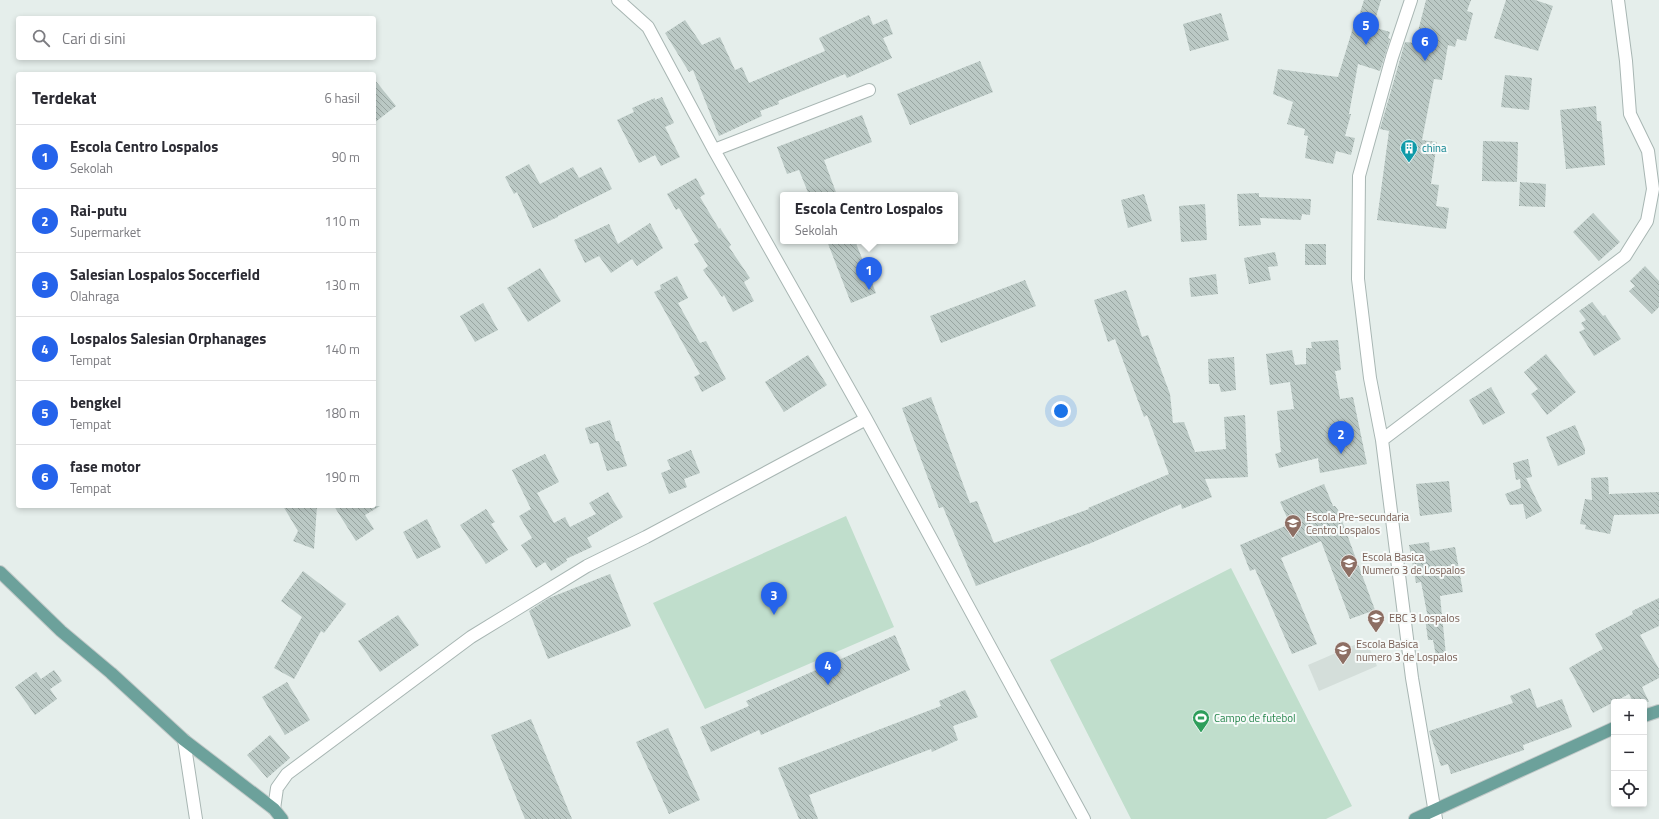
<!DOCTYPE html>
<html lang="id">
<head>
<meta charset="utf-8">
<style>
	body { margin:0; font-family:"Titillium Web",sans-serif; background:#f2f2f3; color:#2b2b33 }
	.controls { position:absolute; right:12px; bottom:12px; display:grid; overflow:hidden; border-radius:4px; box-shadow:0 2px 6px #0003 }
	.controls button { width:36px; height:36px; display:grid; place-items:center; padding:0; border:0; border-bottom:1px solid #e1e1e2; background:#fff; color:#2b2b33; font:20px sans-serif }
	.you { position:absolute; left:1061px; top:411px; width:14px; height:14px; margin:-10px; border:3px solid #fff; border-radius:50%; background:#1a73e8; box-shadow:0 0 0 6px #1a73e833 }
	.badge { display:grid; place-items:center; width:26px; height:26px; border-radius:50%; background:#2563eb; color:#fff; font-size:13px; font-weight:700 }
	.pin { position:absolute; translate:-50% -33px; filter:drop-shadow(0 1px 2px #0008) }
	.pin::after { content:''; position:absolute; top:21px; width:14px; height:12px; background:inherit; clip-path:polygon(0 0,100% 0,50% 100%) }
	.popup { position:absolute; left:780px; top:192px; width:178px; height:52px; box-sizing:border-box; display:grid; place-content:center; border-radius:4px; background:#fff; filter:drop-shadow(0 1px 3px #0005); font-size:13px; white-space:nowrap; color:#7c7c81 }
	.popup b { font-size:15px; color:#2b2b33 }
	.popup::after { content:''; position:absolute; left:50%; top:100%; margin-left:-8px; border:8px solid transparent; border-top-color:#fff }
	.list { margin:0; padding:0; list-style:none }
	h2 { display:flex; justify-content:space-between; align-items:center; height:52px; margin:0; padding:0 16px; font-size:17px }
	h2 small { font-size:13px; font-weight:400; color:#7c7c81 }
	.list li { display:grid; grid-template-columns:26px 1fr auto; gap:12px; align-items:center; box-sizing:border-box; height:64px; padding:0 16px; border-top:1px solid #e1e1e2 }
	.list b { display:block; font-size:15px; white-space:nowrap }
	.list p { margin:0; font-size:13px; white-space:nowrap; color:#7c7c81 }
	.list em { font-size:13px; font-style:normal; color:#7c7c81 }
	.icon { flex:none; width:22px; height:22px; fill:none; stroke:currentColor; stroke-width:2; stroke-linecap:round; stroke-linejoin:round }
	.map { position:relative; flex:none; width:1659px; height:819px; overflow:hidden }
	.search { position:absolute; background:#fff; box-shadow:0 2px 6px #0003; left:16px; top:16px; width:360px; height:44px; display:flex; align-items:center; gap:10px; box-sizing:border-box; padding:0 14px; border-radius:4px; color:#7c7c81; font-size:15px }
	.panel { position:absolute; background:#fff; box-shadow:0 2px 6px #0003; left:16px; top:72px; width:360px; height:436px; border-radius:4px }
	.map>svg:first-child { display:block }
	.built { fill:#d4deda }
	.garden { fill:#c0decc }
	.building { fill:url(#building-back-hatch) }
	.lines { fill:none; stroke-linecap:round; stroke-linejoin:round }
	.minor-casing { stroke:#a8b6b3; stroke-width:14 }
	.major-casing { stroke:#c2c9c8; stroke-width:14 }
	.minor { stroke:#fff; stroke-width:12 }
	.major { stroke:#6ca19b; stroke-width:12 }
	.labels { text-anchor:middle; stroke-width:4; stroke-linejoin:round; paint-order:stroke }
	.culture-label { font-size:11px; fill:#0d838f; stroke:#f6faf9; text-anchor:start }
	.education-label { font-size:11px; fill:#785e54; stroke:#f6faf9; text-anchor:start }
	.leisure-label { font-size:11px; fill:#27864d; stroke:#f6faf9; text-anchor:start }
</style>
</head>
<body>
<div class="map">
<svg width="1659" height="819" viewBox="0 0 1659 819">
	<defs>
		<pattern id="building-back-hatch" width="6" height="6" patternUnits="userSpaceOnUse"><rect width="6" height="6" fill="#bbc9c5"/><path d="M-1 5l2 2M0 0l6 6M5-1l2 2" fill="none" stroke="#98a5a1"/></pattern>
	</defs>
	<rect width="100%" height="100%" fill="#e5eeeb"/>
	<!-- built -->
	<path class="built" d="M1366,640L1377,666L1319,691L1308,665Z"/>
	<!-- garden -->
	<path class="garden" d="M846,516L894,627L705,709L653,603Z
		M1231,568L1352,806L1326,819H1131L1050,660Z"/>
	<!-- building -->
	<path class="building" d="M1364,0H1381L1373,27L1390,32L1388,38L1390,39L1380,71L1358,64L1349,114H1351L1345,136L1355,138L1351,155L1336,151L1333,164L1305,158L1308,136L1304,135L1305,129L1287,124L1293,102L1273,94L1278,69L1338,77L1355,21L1357,22Z
		M1426,0H1471L1467,11L1473,13L1466,41L1457,39L1455,47L1448,45L1442,80L1434,79L1422,140L1437,142L1431,184L1439,185L1436,206L1449,208L1446,229L1377,220L1389,131L1380,129L1405,42L1415,43Z
		M1506,0H1535L1553,6L1538,51L1494,38Z
		M1221,13L1229,40L1190,51L1183,24Z
		M869,15L873,25L887,19L893,34L883,38L892,58L847,78L845,74L778,101L779,104L760,111L762,116L719,136L693,70L689,72L665,33L685,20L702,45L720,37L735,70L742,67L749,83L825,51L819,38Z
		M980,61L993,92L910,125L897,94Z
		M1505,75L1532,78L1529,110L1501,107Z
		M374,79L396,106L374,123Z
		M662,97L674,123L665,127L680,157L661,166L655,155L639,163L617,120L634,112L632,108L655,98V100Z
		M1596,106L1597,121H1601L1605,165L1566,169L1560,110Z
		M862,115L872,142L824,160L837,195H809L799,170L787,174L777,147Z
		M1483,141L1518,142L1517,182L1482,181Z
		M529,164L540,184L573,167L579,178L601,167L612,189L558,216V217L533,228L517,192L514,194L505,177Z
		M696,178L705,194L700,197L719,229L720,228L731,245L729,247L750,278L744,282L754,301L733,312L724,295L722,297L703,270L708,266L694,244L699,242L679,208L676,210L667,194Z
		M1520,182L1546,184L1545,207L1519,206Z
		M1259,193V197L1311,199L1310,215L1302,214L1301,220L1260,218L1261,225L1239,226L1237,194Z
		M1144,194L1152,221L1128,228L1121,200Z
		M1205,204L1207,240L1181,242L1179,206Z
		M1593,213L1620,242L1599,261L1573,232Z
		M650,223L663,248L637,266L632,259L611,273L599,256L585,263L574,240L609,224L618,244Z
		M827,241H855L876,293L851,303Z
		M1305,244H1326V265H1305Z
		M1275,252L1278,266L1268,267L1271,280L1249,284L1244,258Z
		M1645,266L1659,281V307L1652,314L1629,291L1635,286L1630,281Z
		M540,268L561,301L528,322L507,288Z
		M1216,274L1218,294L1191,297L1189,278Z
		M677,276L688,298L678,303L700,343L706,341L726,379L702,392L694,377L700,374L654,292L661,289L660,285Z
		M1025,280L1036,306L941,343L930,316Z
		M1126,290L1142,337L1148,335L1170,394L1173,423L1184,422L1195,452L1226,449L1224,417L1245,415L1248,477L1205,479L1212,497L1182,509L1181,504L1091,543L976,586L943,507L939,508L902,408L931,397L970,503L977,501L994,543L1089,509L1088,508L1169,474L1147,415L1144,417L1115,339L1108,342L1094,300Z
		M1592,302L1603,316L1605,315L1621,339L1594,356L1579,332L1585,329L1581,323L1586,320L1579,311Z
		M483,303L498,330L475,342L460,316Z
		M1338,340L1341,370L1335,371L1340,399L1353,397L1367,464L1320,473L1318,458L1279,468L1275,454L1281,452L1277,411L1294,409L1290,382L1270,385L1266,354L1292,350L1295,365L1306,364V348H1312L1311,342Z
		M1546,354L1576,392L1547,415L1531,394L1538,389L1524,372Z
		M808,355L827,385L784,412L765,382Z
		M1234,357L1236,390L1221,392L1219,384H1209L1208,359Z
		M1491,387L1505,413L1483,425L1469,400Z
		M610,420L616,441H619L627,466L607,471L598,442L590,444L585,428Z
		M1575,425L1585,449V454L1558,466L1546,437Z
		M691,450L700,473L684,479L687,487L669,494L661,473L671,469L667,460Z
		M545,454L559,482L537,493L554,523L565,517L570,527L596,514L589,503L608,492L623,517L587,538L592,547L566,559L567,561L551,571L545,562L536,568L521,545L532,538L519,516L531,509L512,470Z
		M1528,459L1532,477L1526,478L1542,511L1526,519L1523,504L1510,505L1505,494L1521,488L1520,479L1516,480L1513,463Z
		M1608,477L1609,494L1659,492V514L1614,515L1610,534L1585,529L1586,525L1580,524L1585,499L1592,500L1591,478Z
		M1449,481L1452,512L1420,516L1416,484Z
		M1324,484L1333,506H1335L1338,510L1375,610L1350,619L1321,541L1281,558L1317,644L1292,654L1255,569L1250,571L1240,545L1290,524L1280,502Z
		M283,506H317L314,549L293,541L298,531Z
		M334,506H380L365,515L374,529L356,541Z
		M486,509L495,522L491,524L508,550L486,564L460,525Z
		M427,519L441,547L417,559L403,532Z
		M1429,542L1430,551L1455,547L1463,592L1440,596L1446,655L1436,656L1433,640H1428L1425,618H1428L1421,582L1416,583L1409,545Z
		M303,571L346,604L324,633L321,631L294,679L274,668L302,617L281,601Z
		M610,574L631,626L548,659L529,611L549,598Z
		M1659,598V626L1640,635L1659,669V678L1642,687L1649,702H1633L1629,694L1593,713L1569,668L1603,649L1595,634L1633,614L1632,611Z
		M398,615L419,645L380,672L358,641Z
		M895,635L910,670L761,735L759,730L711,752L700,727L749,706L746,701Z
		M54,670L62,681L50,689L57,699L35,715L15,687L36,672L41,679Z
		M287,682L310,720L285,735L262,697Z
		M1530,688L1537,708L1562,699L1572,727L1523,745L1524,750L1451,774L1448,764L1441,766L1429,731L1513,703L1510,696Z
		M965,690L978,717L953,726L958,740L932,752L931,749L809,795L818,819H799L778,768L941,706L939,701Z
		M531,719L572,819H525L491,735Z
		M668,728L700,800L669,814L636,742Z
		M270,735L290,758L267,778L247,755Z"/>
	<g class="lines">
		<!-- minor casing -->
		<g class="minor-casing">
			<path id="minor" d="M618,0L648,27L714,150L866,419L1084,819
				M1411,0L1392,57L1359,176L1358,279L1370,378L1382,440L1412,678L1436,819
				M714,150L869,90
				M1382,440L1625,256L1647,221L1653,189L1648,151L1630,114L1626,61L1618,0
				M184,740L196,819
				M274,809L277,788L287,774L471,637L587,566L646,537L866,419"/>
		</g>
		<!-- major casing -->
		<g class="major-casing">
			<path id="major" d="M0,572L61,631L111,673L184,740L274,809L282,819
				M1644,716L1659,711
				M1415,819L1614,728"/>
		</g>
		<!-- minor -->
		<use href="#minor" class="minor"/>
		<!-- major -->
		<use href="#major" class="major"/>
	</g>
	<!-- icons -->
	<defs>
		<g id="building-pin" transform="scale(0.9)"><path d="M0 17L-7.5 6A9.5 9.5 0 1 1 7.5 6Z" fill="#0f9aa8" stroke="#f6faf9"/><path d="M-4-6H4V6H1V3H-1V6H-4ZM-2.5-4.3h1.7v1.8h-1.7ZM.8-4.3h1.7v1.8H.8ZM-2.5-1h1.7V.8h-1.7ZM.8-1h1.7V.8H.8Z" fill="#fff"/></g>
		<g id="school-pin" transform="scale(0.9)"><path d="M0 17L-7.5 6A9.5 9.5 0 1 1 7.5 6Z" fill="#8d6e63" stroke="#f6faf9"/><path d="M0-5L7-2L0 1L-7-2ZM-4 1L0 2.5L4 1V4Q0 6-4 4Z" fill="#fff"/></g>
		<g id="stadium-pin" transform="scale(0.9)"><path d="M0 17L-7.5 6A9.5 9.5 0 1 1 7.5 6Z" fill="#2e9e5b" stroke="#f6faf9"/><path d="M0-5a6.5 5 0 1 0 0 10a6.5 5 0 1 0 0-10ZM-3.5-1.8h7v3.6h-7Z" fill="#fff"/></g>
	</defs>
	<g fill-rule="evenodd">
		<use href="#building-pin" x="1409" y="148"/>
		<use href="#school-pin" x="1293" y="523"/>
		<use href="#school-pin" x="1349" y="563"/>
		<use href="#school-pin" x="1376" y="618"/>
		<use href="#school-pin" x="1343" y="650"/>
		<use href="#stadium-pin" x="1201" y="718"/>
	</g>
	<g class="labels">
		<!-- culture labels -->
		<g class="culture-label">
			<text x="1422" y="152">china</text>
		</g>
		<!-- education labels -->
		<g class="education-label">
			<text x="1306" y="521">Escola Pre-secundaria<tspan x="1306" dy="13">Centro Lospalos</tspan></text>
			<text x="1362" y="561">Escola Basica<tspan x="1362" dy="13">Numero 3 de Lospalos</tspan></text>
			<text x="1389" y="622">EBC 3 Lospalos</text>
			<text x="1356" y="648">Escola Basica<tspan x="1356" dy="13">numero 3 de Lospalos</tspan></text>
		</g>
		<!-- leisure labels -->
		<g class="leisure-label">
			<text x="1214" y="722">Campo de futebol</text>
		</g>
	</g>
</svg>
<div class="controls">
<button>+</button>
<button>−</button>
<button><svg class="icon" aria-label="locate" viewBox="0 0 24 24"><circle cx="12" cy="12" r="6"/><path d="M12 2v4M12 18v4M2 12h4M18 12h4"/></svg></button>
</div>
<div class="you"></div>
<div class="pin badge" style="left:869px;top:290px">1</div>
<div class="popup"><b>Escola Centro Lospalos</b>Sekolah</div>
<div class="pin badge" style="left:1341px;top:454px">2</div>
<div class="pin badge" style="left:774px;top:615px">3</div>
<div class="pin badge" style="left:828px;top:685px">4</div>
<div class="pin badge" style="left:1366px;top:45px">5</div>
<div class="pin badge" style="left:1425px;top:61px">6</div>
<div class="search"><svg class="icon" aria-label="search" viewBox="0 0 24 24"><circle cx="10" cy="10" r="6"/><path d="M15 15l6 6"/></svg>Cari di sini</div>
<section class="panel">
<h2>Terdekat<small>6 hasil</small></h2>
<ul class="list">
<li><span class="badge">1</span><div><b>Escola Centro Lospalos</b><p>Sekolah</p></div><em>90 m</em></li>
<li><span class="badge">2</span><div><b>Rai-putu</b><p>Supermarket</p></div><em>110 m</em></li>
<li><span class="badge">3</span><div><b>Salesian Lospalos Soccerfield</b><p>Olahraga</p></div><em>130 m</em></li>
<li><span class="badge">4</span><div><b>Lospalos Salesian Orphanages</b><p>Tempat</p></div><em>140 m</em></li>
<li><span class="badge">5</span><div><b>bengkel</b><p>Tempat</p></div><em>180 m</em></li>
<li><span class="badge">6</span><div><b>fase motor</b><p>Tempat</p></div><em>190 m</em></li>
</ul>
</section>
</div>
</body>
</html>
